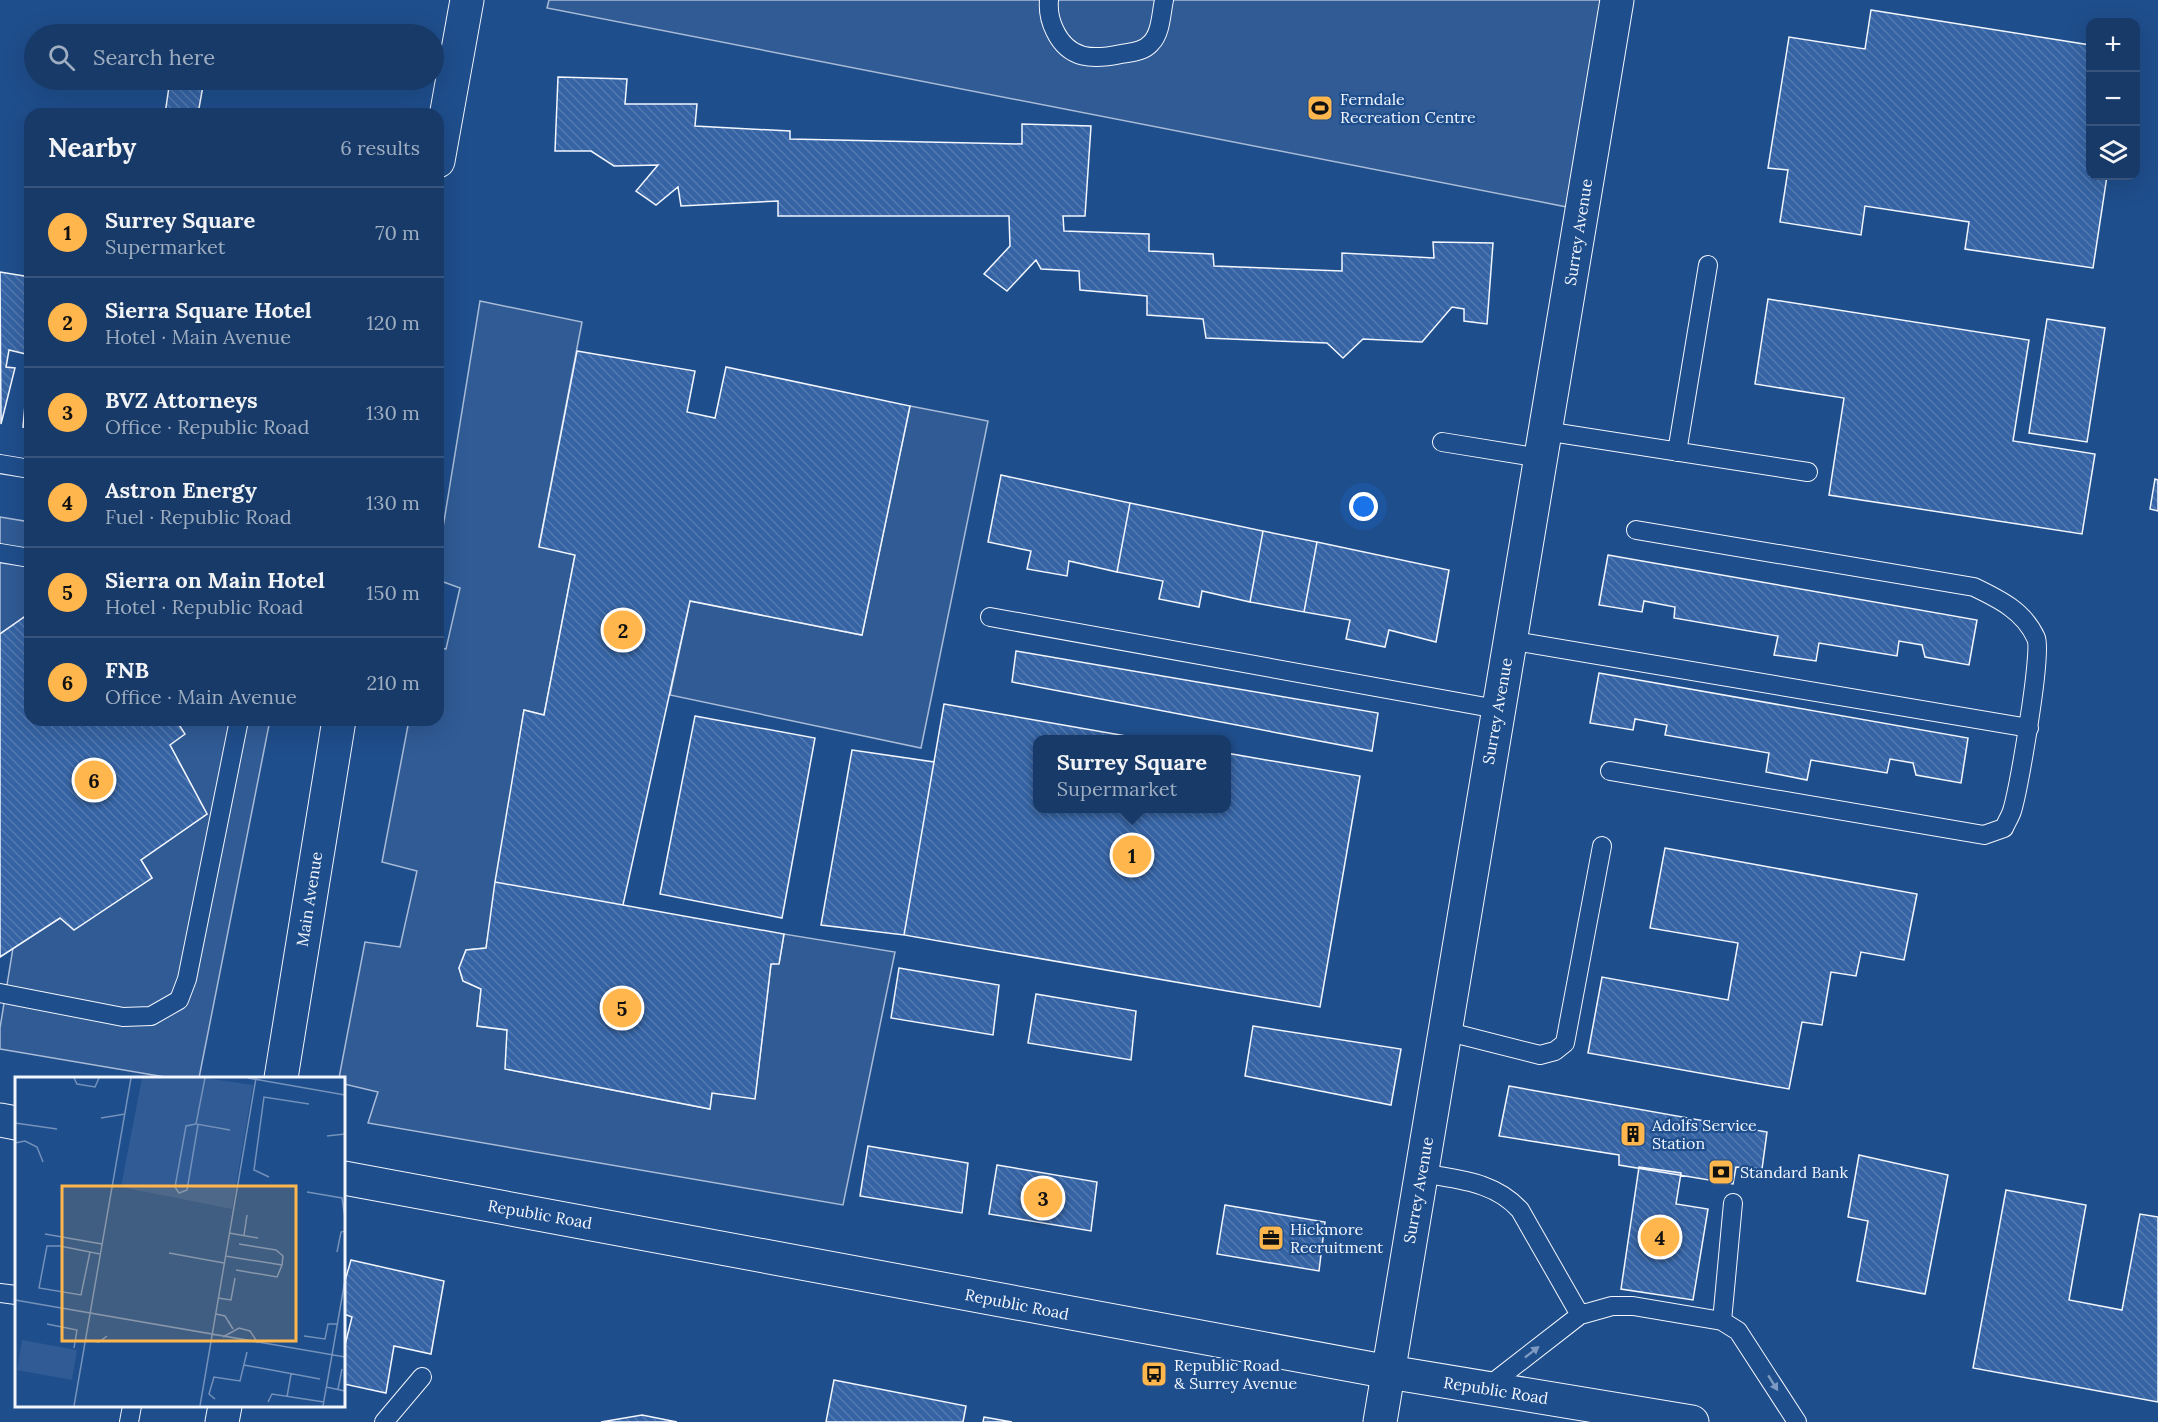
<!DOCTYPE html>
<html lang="en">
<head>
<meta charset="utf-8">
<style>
	body { margin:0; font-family:Lora,serif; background:#244571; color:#f1f3f6 }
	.controls { position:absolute; right:18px; top:18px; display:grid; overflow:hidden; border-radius:12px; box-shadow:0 6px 24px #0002 }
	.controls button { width:54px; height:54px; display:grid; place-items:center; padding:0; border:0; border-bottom:2px solid #36547d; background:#173a69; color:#f1f3f6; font:30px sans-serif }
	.you { position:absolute; left:1364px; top:507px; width:21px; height:21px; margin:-15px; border:4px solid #fff; border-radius:50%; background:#1a73e8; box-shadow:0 0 0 9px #1a73e833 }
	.badge { display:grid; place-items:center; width:39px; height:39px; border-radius:50%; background:#ffb74d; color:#111; font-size:20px; font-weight:700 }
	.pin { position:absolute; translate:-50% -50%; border:3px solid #fff; box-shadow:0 2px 6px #0006 }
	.popup { position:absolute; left:1033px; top:735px; width:198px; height:78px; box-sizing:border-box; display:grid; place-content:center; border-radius:12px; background:#173a69; filter:drop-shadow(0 2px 4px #0005); font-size:20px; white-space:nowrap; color:#9eadc0 }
	.popup b { font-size:22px; color:#f1f3f6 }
	.popup::after { content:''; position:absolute; left:50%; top:100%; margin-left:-12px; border:12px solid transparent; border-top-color:#173a69 }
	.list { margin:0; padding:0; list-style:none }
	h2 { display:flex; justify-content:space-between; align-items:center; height:78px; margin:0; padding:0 24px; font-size:26px }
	h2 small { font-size:20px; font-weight:400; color:#9eadc0 }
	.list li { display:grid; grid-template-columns:39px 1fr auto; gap:18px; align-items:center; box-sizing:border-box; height:90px; padding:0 24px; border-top:2px solid #36547d }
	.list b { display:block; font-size:22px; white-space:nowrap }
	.list p { margin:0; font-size:20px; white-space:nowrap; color:#9eadc0 }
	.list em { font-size:20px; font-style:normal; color:#9eadc0 }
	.icon { flex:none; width:33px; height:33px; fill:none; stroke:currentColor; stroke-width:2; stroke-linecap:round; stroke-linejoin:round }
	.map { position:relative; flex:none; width:2158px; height:1422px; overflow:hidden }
	.search { position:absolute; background:#173a69; box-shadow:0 6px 24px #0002; left:24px; top:24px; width:420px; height:66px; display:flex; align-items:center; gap:15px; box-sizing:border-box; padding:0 21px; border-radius:33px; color:#9eadc0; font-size:22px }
	.panel { position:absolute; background:#173a69; box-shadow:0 6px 24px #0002; left:24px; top:108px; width:420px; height:618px; border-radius:18px }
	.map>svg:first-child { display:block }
	.built { fill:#305b95; stroke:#a8bbd7; stroke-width:1.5 }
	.building { fill:url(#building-back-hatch); stroke:#f2f6ff; stroke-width:1.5 }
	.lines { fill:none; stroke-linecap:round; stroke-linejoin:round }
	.service-casing { stroke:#f2f6ff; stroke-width:20 }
	.minor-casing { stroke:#f2f6ff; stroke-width:35 }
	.tertiary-casing { stroke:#f2f6ff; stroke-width:35 }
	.secondary-casing { stroke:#f2f6ff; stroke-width:35 }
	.service { stroke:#1f4e8c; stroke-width:18 }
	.minor { stroke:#1f4e8c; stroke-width:33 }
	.tertiary { stroke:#1f4e8c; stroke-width:33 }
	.secondary { stroke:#1f4e8c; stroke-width:33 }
	.oneway { fill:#7e9ac0 }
	.labels { text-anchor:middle; stroke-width:4.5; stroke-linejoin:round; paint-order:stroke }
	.poi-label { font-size:16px; fill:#f2f6ff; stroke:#1f4e8c; text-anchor:start }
	.street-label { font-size:16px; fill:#f2f6ff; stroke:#1f4e8c }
	.inset-road { fill:none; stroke:#7391ba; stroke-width:1.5 }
	.view { fill:#ffb74d; fill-opacity:0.15; stroke:#ffb74d; stroke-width:3 }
	.inset-edge { fill:none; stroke:#f2f6ff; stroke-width:3 }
</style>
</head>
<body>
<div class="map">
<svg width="2158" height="1422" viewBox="0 0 2158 1422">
	<defs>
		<pattern id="building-back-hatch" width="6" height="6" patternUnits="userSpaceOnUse" patternTransform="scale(1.5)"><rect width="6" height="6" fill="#3563a3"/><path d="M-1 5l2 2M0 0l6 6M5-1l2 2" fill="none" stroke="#537ab1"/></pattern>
	</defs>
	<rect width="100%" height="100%" fill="#1f4e8c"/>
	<!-- built -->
	<path class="built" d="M549,0H1602L1567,207L547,8Z
		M480,301L582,322L539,546L575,555L544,715L524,710L486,948L466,950L459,968L463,981L481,989L477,1026L507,1030L506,1069L710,1109L712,1093L755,1098L771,964L779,963L784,934L895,952L843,1205L368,1123L378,1092L344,1084V1078H339L365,942L400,947L417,871L382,862L409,720H438V648L446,649L460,588L438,580V558Z
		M910,406L988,421L921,748L670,695L690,601L862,635Z
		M0,517L30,522V613L0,634Z
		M176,720H270L199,1078H171L0,1049V1028L13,948L60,918L152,878L141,860L207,814L170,745Z"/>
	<!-- building -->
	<path class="building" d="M1871,10L2090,45V176H2107L2093,268L1965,249L1969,222L1865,206L1861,235L1780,222L1788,170L1768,168L1789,37L1865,49Z
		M558,77L627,79L625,104H697L695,126L790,131V139L1022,144V124L1091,126L1085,216H1063L1064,231L1149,234V251L1213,254L1214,266L1342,271V253L1434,258L1433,242L1493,243L1487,324L1464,321V309L1452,307L1422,342L1363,339L1343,358L1327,343L1206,338L1203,319L1147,315V296L1080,290L1079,271L1041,269L1036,260L1007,291L984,274L1010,246L1009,216H778V201L681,206L678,187L656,205L636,191L658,165L614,166L591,151H555Z
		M170,80H204L198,114H165Z
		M0,272L30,277V355L9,350L6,367L15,368L1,424Z
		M1768,299L2029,340L2013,441L2095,454L2082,534L1829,495L1844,398L1755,384Z
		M2047,319L2105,328L2087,442L2029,433Z
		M577,351L695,371L687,412L715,418L726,367L910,406L862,635L690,601L623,905L495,882L524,710L544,715L575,555L539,547Z
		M28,372L30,373V428L23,427Z
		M1001,475L1130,503L1117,572L1069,561L1067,576L1027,569L1031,551L988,542Z
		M2155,479L2158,480V511L2150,509Z
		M1130,503L1263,531L1250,602L1202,591L1199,607L1159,599L1163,581L1117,572Z
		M1263,531L1317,542L1304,612L1250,602Z
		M1317,542L1449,570L1436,642L1389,630L1385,647L1346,639L1350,620L1304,612Z
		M1608,555L1977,620L1969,665L1925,657L1922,645L1899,641L1897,656L1819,643L1816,661L1774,655L1778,636L1674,618L1675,607L1644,601L1642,612L1599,605Z
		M30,613V720H176L185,734L170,745L207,814L141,860L152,878L74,930L60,918L0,957V634Z
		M1016,651L1378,713L1372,751L1012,682Z
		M1599,673L1968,738L1961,783L1916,775L1913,763L1890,759L1887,773L1811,760L1807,780L1766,772L1769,753L1665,735L1667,725L1635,719L1633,730L1590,723Z
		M944,704L1149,740H1038V808H1226V753L1360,776L1320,1007L904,935Z
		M695,716L815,738L782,918L660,894Z
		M852,750L934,762L904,935L821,925Z
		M1665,848L1917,894L1904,960L1861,952L1856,976L1831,972L1822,1025L1802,1022L1789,1089L1588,1053L1602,977L1728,1000L1738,943L1650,928Z
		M495,882L784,934L779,964H771L755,1099L712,1093L710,1109L505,1069L507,1030L477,1026L481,989L463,981L459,968L466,950L486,948Z
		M899,968L999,985L993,1035L891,1018Z
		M1036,994L1136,1011L1131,1060L1028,1043Z
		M1253,1026L1401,1049L1391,1105L1245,1076Z
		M1509,1086L1767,1132L1762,1169L1736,1167L1733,1184L1619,1165V1155L1499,1136Z
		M868,1146L968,1163L962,1213L860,1196Z
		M1859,1155L1948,1175L1925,1294L1857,1281L1868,1221L1848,1217Z
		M997,1165L1097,1182L1091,1231L989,1214Z
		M1639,1167L1681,1173L1676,1204L1708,1209L1693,1300L1621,1289Z
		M2006,1190L2086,1205L2069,1300L2122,1310L2140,1214L2158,1217V1402L1973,1368Z
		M1225,1205L1325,1222L1319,1271L1217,1254Z
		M351,1260L444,1281L431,1354L394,1346L386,1393L344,1384V1349L352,1317L344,1314V1284Z
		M834,1380L966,1406L963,1422H826Z
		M642,1415L677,1422H601Z
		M984,1417L1012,1422H983Z"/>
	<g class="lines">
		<!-- service casing -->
		<g class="service-casing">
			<path id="service" d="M1049,0C1048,11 1050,21 1055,31C1069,60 1093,60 1121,54C1132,52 1143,52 1151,43C1161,33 1161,14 1164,0
				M1545,431L1808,472
				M1442,442L1540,458
				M1677,452L1708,265
				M0,464L30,469
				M0,553L30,558
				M990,617L1497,709
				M1509,640L2029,728
				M1610,771L1984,835L2004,828C2006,823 2010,817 2012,811C2018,791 2043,652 2036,638C2024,611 1999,599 1974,587L1636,530
				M0,993L123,1017L151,1016L179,1000L187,979L239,720
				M1445,1031L1540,1055L1555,1051L1565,1043L1602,846
				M1422,1173C1458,1180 1494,1181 1520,1210L1580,1315
				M0,1293L16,1295
				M1722,1321L1733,1203
				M1486,1388L1580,1315L1612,1306H1633L1722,1321L1738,1331L1797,1422
				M129,1422L132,1406
				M384,1422L422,1377"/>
		</g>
		<!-- minor casing -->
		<g class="minor-casing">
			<path id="minor" d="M222,1422L225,1406
				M1380,1422L1617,0"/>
		</g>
		<!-- tertiary casing -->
		<g class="tertiary-casing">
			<path id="tertiary" d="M438,161L467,0
				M281,1078L339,720"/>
		</g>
		<!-- secondary casing -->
		<g class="secondary-casing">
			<path id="secondary" d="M0,1120L16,1123
				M344,1178L1389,1372L1692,1422"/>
		</g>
		<!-- service -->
		<use href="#service" class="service"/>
		<!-- minor -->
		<use href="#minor" class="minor"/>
		<!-- tertiary -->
		<use href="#tertiary" class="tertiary"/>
		<!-- secondary -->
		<use href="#secondary" class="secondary"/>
	</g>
	<!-- one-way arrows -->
	<defs><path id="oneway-solid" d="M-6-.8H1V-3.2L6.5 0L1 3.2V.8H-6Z" transform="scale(1.5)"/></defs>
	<g class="oneway">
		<use href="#oneway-solid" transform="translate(1532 1352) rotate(-38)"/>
		<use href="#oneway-solid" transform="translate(1773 1383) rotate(58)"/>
	</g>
	<!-- icons -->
	<defs>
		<g id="stadium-square" transform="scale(1.35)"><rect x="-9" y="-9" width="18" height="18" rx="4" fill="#ffb74d" stroke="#1f4e8c"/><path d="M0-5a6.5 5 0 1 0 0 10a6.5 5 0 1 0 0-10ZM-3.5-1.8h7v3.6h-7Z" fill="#111"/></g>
		<g id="building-square" transform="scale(1.35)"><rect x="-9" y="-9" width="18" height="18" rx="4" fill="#ffb74d" stroke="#1f4e8c"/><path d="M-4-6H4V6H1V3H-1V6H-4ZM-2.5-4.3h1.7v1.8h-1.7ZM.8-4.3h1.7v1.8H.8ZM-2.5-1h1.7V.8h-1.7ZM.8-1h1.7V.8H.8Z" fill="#111"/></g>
		<g id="bank-square" transform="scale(1.35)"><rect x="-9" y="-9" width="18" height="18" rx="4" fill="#ffb74d" stroke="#1f4e8c"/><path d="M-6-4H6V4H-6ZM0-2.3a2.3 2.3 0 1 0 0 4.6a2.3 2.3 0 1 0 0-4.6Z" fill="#111"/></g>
		<g id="office-square" transform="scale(1.35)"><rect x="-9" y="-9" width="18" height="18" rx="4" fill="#ffb74d" stroke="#1f4e8c"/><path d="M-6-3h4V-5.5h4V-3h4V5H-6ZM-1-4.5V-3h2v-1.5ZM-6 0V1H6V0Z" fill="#111"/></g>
		<g id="bus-square" transform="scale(1.35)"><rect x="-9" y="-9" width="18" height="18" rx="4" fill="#ffb74d" stroke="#1f4e8c"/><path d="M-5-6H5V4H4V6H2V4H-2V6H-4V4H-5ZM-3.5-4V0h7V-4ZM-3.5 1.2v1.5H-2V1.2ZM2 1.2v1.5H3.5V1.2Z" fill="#111"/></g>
	</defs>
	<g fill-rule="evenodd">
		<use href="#stadium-square" x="1320" y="108"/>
		<use href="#building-square" x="1633" y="1134"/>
		<use href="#bank-square" x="1721" y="1172"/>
		<use href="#office-square" x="1271" y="1238"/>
		<use href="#bus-square" x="1154" y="1374"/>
	</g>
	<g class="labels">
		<!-- poi labels -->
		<g class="poi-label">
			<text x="1340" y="105">Ferndale<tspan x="1340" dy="18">Recreation Centre</tspan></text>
			<text x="1652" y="1131">Adolfs Service<tspan x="1652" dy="18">Station</tspan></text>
			<text x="1740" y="1178">Standard Bank</text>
			<text x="1290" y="1235">Hickmore<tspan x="1290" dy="18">Recruitment</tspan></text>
			<text x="1174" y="1371">Republic Road<tspan x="1174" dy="18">&amp; Surrey Avenue</tspan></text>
		</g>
		<!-- street labels -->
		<g class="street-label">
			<text transform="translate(1578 232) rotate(-81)" y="6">Surrey Avenue</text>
			<text transform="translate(1497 711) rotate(-80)" y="6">Surrey Avenue</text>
			<text transform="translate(309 899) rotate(-81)" y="6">Main Avenue</text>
			<text transform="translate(1418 1190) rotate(-80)" y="6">Surrey Avenue</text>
			<text transform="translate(540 1214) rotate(10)" y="6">Republic Road</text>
			<text transform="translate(1017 1304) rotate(11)" y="6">Republic Road</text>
			<text transform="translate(1496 1390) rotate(9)" y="6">Republic Road</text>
		</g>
	</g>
	<!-- overview -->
	<g transform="translate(15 1077)">
		<rect width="330" height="330" fill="#1f4e8c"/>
		<path d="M7,263L62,273L57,303L2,293Z" fill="#305b95"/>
		<path d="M127,1H191L238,8L217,132L106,110Z" fill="#305b95"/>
		<path class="inset-road" d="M59,1L62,7L80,10L84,1M190,1L181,47L215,53M233,1L330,18M86,41L110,37M0,46L42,52M181,47L171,49L160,110L164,116L172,113L183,48M312,59L330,57M0,66L10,64L22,70L28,85M254,100L239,93L249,20L294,27M292,115L327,121L330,141M214,156L243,161M30,157L87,167M229,158L232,138M75,175L66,218L24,211L32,169H45L85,177M322,175L326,155L330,154M154,176L209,186M210,179L267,188M221,193L262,200L267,188L268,179L261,173L224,167M203,221L216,223L220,201M0,223L330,280M201,237L210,239L218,252M32,247L62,253L59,271M289,259L310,262L313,247H322M208,260L224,251L235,254L243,266M71,263L84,265L92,259M317,278L330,203M229,288L305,302M311,310L330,314M323,312L327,292M272,320L276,297M200,322L194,317L199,300L225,304L232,275M253,325L257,317L309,325M59,329L116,1M185,329L241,1M308,329L317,278"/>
		<path class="view" d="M47,109H281V264H47Z"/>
		<rect width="330" height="330" class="inset-edge"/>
	</g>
</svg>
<div class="controls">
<button>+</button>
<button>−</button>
<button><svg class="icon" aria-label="layers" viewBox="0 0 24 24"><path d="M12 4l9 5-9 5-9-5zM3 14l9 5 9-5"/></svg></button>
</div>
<div class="you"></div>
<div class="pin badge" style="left:1132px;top:855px">1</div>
<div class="popup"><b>Surrey Square</b>Supermarket</div>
<div class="pin badge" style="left:623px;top:630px">2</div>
<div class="pin badge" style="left:1043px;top:1198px">3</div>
<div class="pin badge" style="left:1660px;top:1237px">4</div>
<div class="pin badge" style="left:622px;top:1008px">5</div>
<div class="pin badge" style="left:94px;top:780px">6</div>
<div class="search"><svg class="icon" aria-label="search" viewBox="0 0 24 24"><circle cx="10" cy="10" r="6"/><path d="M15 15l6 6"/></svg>Search here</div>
<section class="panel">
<h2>Nearby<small>6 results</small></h2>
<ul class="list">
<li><span class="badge">1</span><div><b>Surrey Square</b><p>Supermarket</p></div><em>70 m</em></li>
<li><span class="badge">2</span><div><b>Sierra Square Hotel</b><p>Hotel · Main Avenue</p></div><em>120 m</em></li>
<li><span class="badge">3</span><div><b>BVZ Attorneys</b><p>Office · Republic Road</p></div><em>130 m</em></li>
<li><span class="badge">4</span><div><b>Astron Energy</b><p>Fuel · Republic Road</p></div><em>130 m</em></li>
<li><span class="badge">5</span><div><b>Sierra on Main Hotel</b><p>Hotel · Republic Road</p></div><em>150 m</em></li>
<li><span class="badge">6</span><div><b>FNB</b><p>Office · Main Avenue</p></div><em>210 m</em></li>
</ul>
</section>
</div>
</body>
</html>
